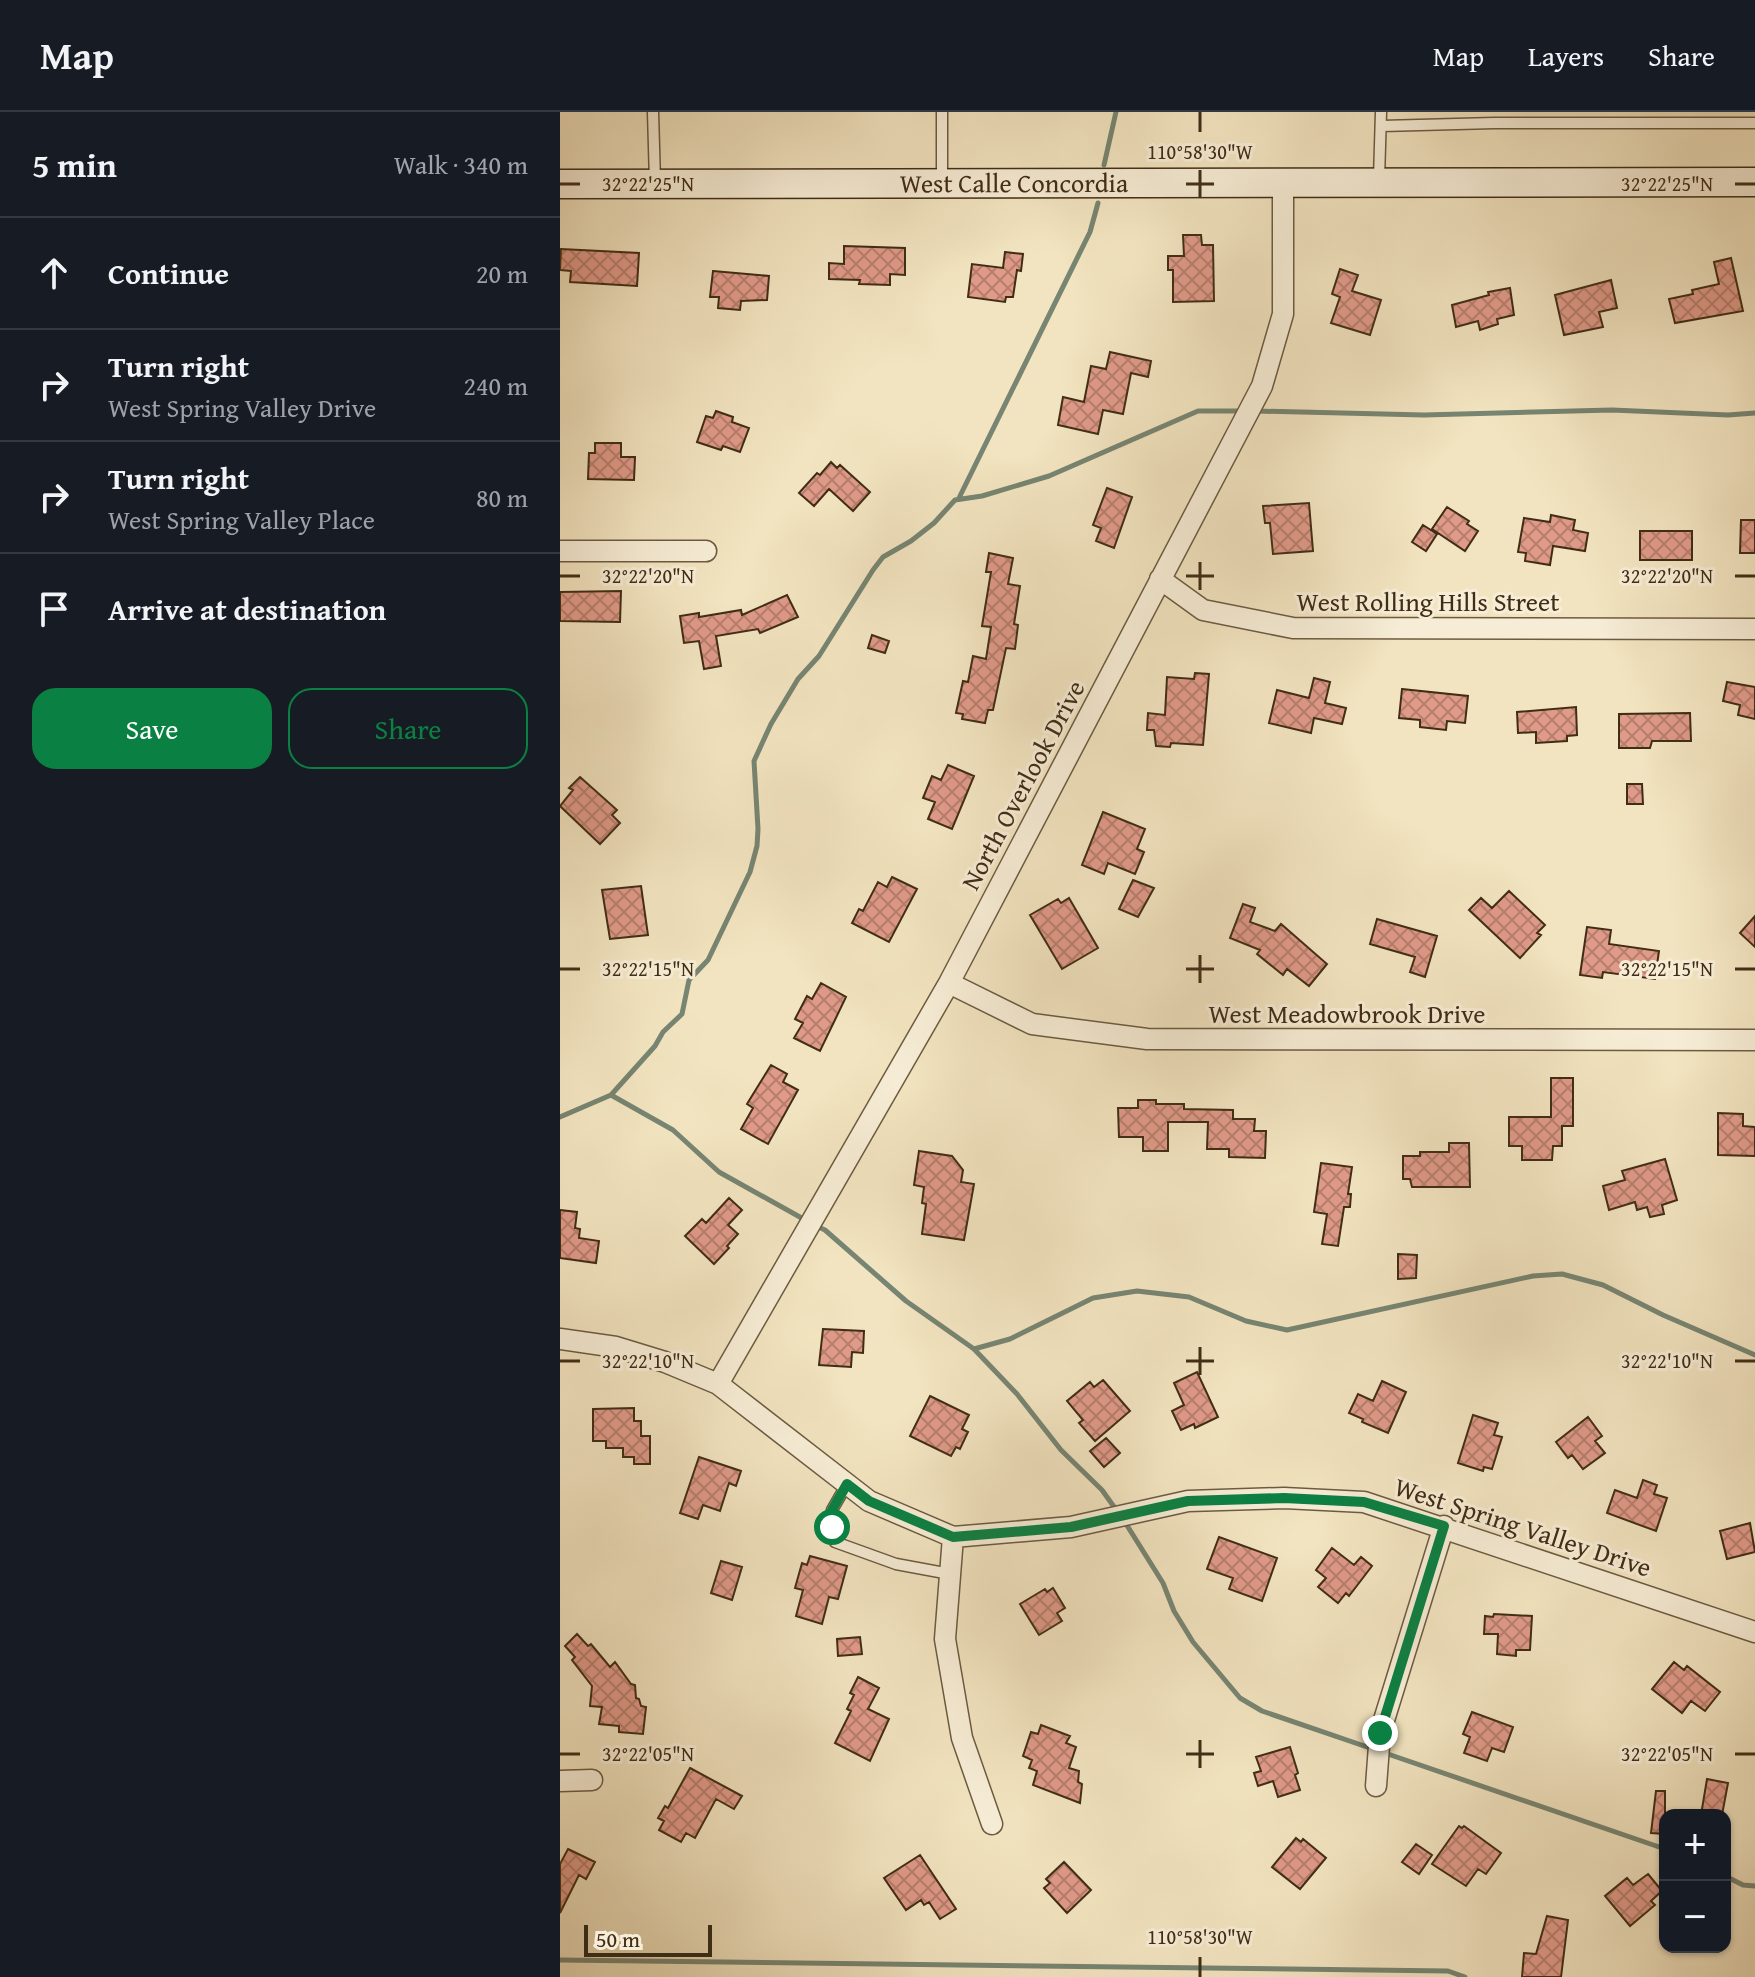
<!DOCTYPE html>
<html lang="en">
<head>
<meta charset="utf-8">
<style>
	body { margin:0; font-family:"Gentium Book Plus",serif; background:#20242c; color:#f1f3f6 }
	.controls { position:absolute; right:24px; bottom:24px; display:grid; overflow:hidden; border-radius:16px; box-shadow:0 2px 6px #0004 }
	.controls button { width:72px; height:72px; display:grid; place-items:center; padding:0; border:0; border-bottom:2px solid #363941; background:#171b24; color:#f1f3f6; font:40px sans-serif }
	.scale { position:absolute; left:24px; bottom:20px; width:128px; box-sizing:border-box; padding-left:8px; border:4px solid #402d16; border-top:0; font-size:22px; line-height:28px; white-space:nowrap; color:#402d16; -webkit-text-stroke:6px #f7edd6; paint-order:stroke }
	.stop { position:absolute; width:24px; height:24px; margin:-18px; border:6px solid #0b8043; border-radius:50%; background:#fff }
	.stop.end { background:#0b8043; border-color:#fff; box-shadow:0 2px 8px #0008 }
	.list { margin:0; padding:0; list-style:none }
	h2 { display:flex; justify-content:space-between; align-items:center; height:104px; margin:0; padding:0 32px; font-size:34px }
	h2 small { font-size:26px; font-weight:400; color:#9ea1a6 }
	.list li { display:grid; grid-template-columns:52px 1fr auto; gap:24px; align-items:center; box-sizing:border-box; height:112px; padding:0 32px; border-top:2px solid #363941 }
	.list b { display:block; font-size:30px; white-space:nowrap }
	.list p { margin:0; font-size:26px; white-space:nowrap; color:#9ea1a6 }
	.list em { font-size:26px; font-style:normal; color:#9ea1a6 }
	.actions { display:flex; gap:16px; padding:24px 32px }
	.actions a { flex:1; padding:18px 0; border:2px solid #0b8043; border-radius:24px; text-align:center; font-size:28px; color:#0b8043 }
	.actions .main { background:#0b8043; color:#fff }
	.icon { flex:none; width:44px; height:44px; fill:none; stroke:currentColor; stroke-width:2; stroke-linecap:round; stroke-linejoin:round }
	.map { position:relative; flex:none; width:1195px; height:1865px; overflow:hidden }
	header { display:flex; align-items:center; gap:48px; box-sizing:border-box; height:112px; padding:0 40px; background:#171b24; border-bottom:2px solid #363941 }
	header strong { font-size:38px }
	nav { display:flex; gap:44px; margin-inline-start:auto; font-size:28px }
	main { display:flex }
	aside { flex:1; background:#171b24 }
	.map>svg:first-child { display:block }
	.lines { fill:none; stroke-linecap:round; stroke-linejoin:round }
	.stream { stroke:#778572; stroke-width:5 }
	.building { fill:url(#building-cross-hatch); stroke:#402d16; stroke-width:2 }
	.lane-casing { stroke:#6c5b40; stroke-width:13 }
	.street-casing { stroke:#6c5b40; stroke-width:23 }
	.secondary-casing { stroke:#402d16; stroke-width:31 }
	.lane { stroke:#f7edd6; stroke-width:10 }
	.street { stroke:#f7edd6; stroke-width:20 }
	.secondary { stroke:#f7edd6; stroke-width:28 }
	.route { stroke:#0b8043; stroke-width:10 }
	.ticks { fill:none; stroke:#402d16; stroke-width:3 }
	.labels { text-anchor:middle; stroke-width:6; stroke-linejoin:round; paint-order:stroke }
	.street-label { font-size:26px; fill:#402d16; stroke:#f7edd6 }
	.ticks-label { font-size:20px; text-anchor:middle; fill:#402d16; stroke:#f7edd6; stroke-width:6; stroke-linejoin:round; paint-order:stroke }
</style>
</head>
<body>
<header>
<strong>Map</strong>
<nav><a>Map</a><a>Layers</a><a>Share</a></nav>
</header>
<main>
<aside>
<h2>5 min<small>Walk · 340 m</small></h2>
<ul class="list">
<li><svg class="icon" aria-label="ahead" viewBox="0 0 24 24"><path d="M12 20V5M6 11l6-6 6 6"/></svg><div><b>Continue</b></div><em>20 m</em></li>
<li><svg class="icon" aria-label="right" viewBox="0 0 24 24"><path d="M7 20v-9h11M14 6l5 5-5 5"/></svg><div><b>Turn right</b><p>West Spring Valley Drive</p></div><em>240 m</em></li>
<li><svg class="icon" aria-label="right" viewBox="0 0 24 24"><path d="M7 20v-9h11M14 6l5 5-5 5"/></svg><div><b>Turn right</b><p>West Spring Valley Place</p></div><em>80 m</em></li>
<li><svg class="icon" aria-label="arrive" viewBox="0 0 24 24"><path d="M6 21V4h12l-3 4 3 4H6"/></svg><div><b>Arrive at destination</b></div></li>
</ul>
<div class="actions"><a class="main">Save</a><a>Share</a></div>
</aside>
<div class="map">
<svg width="1195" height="1865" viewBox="0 0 1195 1865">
	<defs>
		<pattern id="building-cross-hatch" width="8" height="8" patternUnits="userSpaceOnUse" patternTransform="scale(2)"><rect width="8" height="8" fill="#e09a88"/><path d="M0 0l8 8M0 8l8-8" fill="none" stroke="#b77e6e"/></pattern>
	</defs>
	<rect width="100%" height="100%" fill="#f2e4c0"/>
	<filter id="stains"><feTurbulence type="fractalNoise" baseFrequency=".0025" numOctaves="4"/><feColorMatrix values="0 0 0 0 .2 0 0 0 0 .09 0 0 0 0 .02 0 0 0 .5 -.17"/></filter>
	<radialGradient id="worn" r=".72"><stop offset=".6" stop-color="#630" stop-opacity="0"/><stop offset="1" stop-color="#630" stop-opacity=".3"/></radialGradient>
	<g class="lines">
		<!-- stream -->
		<path class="stream" d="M544,53L556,0
			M696,299L864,303L1052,298L1168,303L1195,301
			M399,386L530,120L538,91
			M51,983L113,1018L159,1060L247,1109
			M0,1005L51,983L95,934L103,920L122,902L129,868L148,848L190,760L197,734L198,717L194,649L211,612L238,567L259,544L313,458L323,445L351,429L374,411L395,388L422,384L489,364L638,299H682
			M256,1114L265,1118L346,1189L414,1237L457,1282L501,1338L542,1378L557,1399
			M414,1237L450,1227L533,1186L577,1179L629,1185L686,1209L727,1218L973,1164L1002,1162L1043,1173L1103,1203L1195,1243
			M563,1407L603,1471L614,1499L633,1530L680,1586L702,1599L813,1637
			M822,1640L1105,1737
			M1165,1764L1183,1773L1195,1774
			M0,1848L888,1859L905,1865"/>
	</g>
	<!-- building -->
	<path class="building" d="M623,123H641L642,133H653L654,189L613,190V158H608V144H624Z
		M284,134L345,136V163L330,162V173L299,172L300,168L269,167V151L284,152Z
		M1,137L79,141L77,174L10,170L11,159L0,158Z
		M445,140L463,142L461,159L457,158L453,185H446L445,190L408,185L412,152L443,156Z
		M1171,146L1183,199L1115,211L1109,187L1133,182L1132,178L1159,172L1154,150Z
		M780,157L798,163L792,179L821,188L810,223L771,211L780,185L772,182Z
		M153,159L209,164L207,188L181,189L180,198L158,196L159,185H150Z
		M1051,168L1057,196L1039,200L1043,215L1004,223L995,183Z
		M950,176L954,203L937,207L938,212L920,218L918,209L896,215L892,193L929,183L928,180Z
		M550,240L591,249L588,265L571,261L563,302L543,298L538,322L498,313L503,285L524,290L531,254L546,257Z
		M156,299L173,305L172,310L189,316L180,340L163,334L161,338L137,330L146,304L153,306Z
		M35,331H61V345H75L74,368L28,367L29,341H35Z
		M271,350L277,356L280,353L310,380L293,399L269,377L254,394L239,381L257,361L260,363Z
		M547,376L572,385L554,436L536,429L541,416L533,413Z
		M749,391L753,439L713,442L710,411H705L703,394Z
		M887,395L909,409L907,412L918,419L905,439L872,417Z
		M991,403L1015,408L1013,418L1028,421L1025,439L993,434L990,453L965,449L966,441L958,440L964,406L990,410Z
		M1181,408H1195V441H1180Z
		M863,413L877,422L866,439L852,430Z
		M1080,419H1132V448H1080Z
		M429,441L453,446L448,472L460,474L454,512L458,513L455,537L446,536L433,598H428L425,611L402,607L403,602L396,601L403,569L408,570L413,544L426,547L431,515L422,514L431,460H426Z
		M61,479L60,510L0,509V480Z
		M227,483L238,505L200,521L198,517L156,524L161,554L144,557L139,529L124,531L120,504L139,501V505L181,498L182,503Z
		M312,523L329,529L325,541L308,536Z
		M635,561L649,562L643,633L611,631L610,635L596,634L594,618H587L588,601L605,603L607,565L634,567Z
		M754,566L770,570L765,591L786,596L782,612L754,606L751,621L709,611L717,578L749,586Z
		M1167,570L1195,575V607L1178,603L1180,593L1163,589Z
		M842,577L908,584L905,611L887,609L886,618L860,615V608L839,606Z
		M1016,595L1017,623L1007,624V629L976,631V620L958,621L957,600Z
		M1130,601L1131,629H1092L1090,636H1059V602Z
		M388,653L414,664L392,717L368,707L375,690L363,686L372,664L381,668Z
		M20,665L57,698L52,703L60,711L40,732L0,694L13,678L9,676Z
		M1067,672H1082L1083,692H1067Z
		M543,700L585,717L577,737L584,740L575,762L548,751L544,762L522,753Z
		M332,765L357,777L329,830L292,811L299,797L303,799L318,770L327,775Z
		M573,768L594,776L578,805L559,797Z
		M81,774L88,823L50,827L42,778Z
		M949,779L985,813L977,821L981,823L960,846L909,798L921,786L932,796Z
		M509,786L538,836L502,857L470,803L498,787L501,791Z
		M683,792L695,796L690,810L715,819L721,812L767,852L749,874L727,857L723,863L697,842L700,838L670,826Z
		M1195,804V835L1180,821Z
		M817,807L877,824L865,865L850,860L855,845L810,832Z
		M1027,815L1051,818L1049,832L1099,839L1095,867L1043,860L1042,866L1020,863Z
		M261,871L286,885L260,939L234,926L243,911L235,907L247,884L252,887Z
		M211,953L227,962L223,970L238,978L208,1032L181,1017L193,996L187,992Z
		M991,966H1013V1014H1002V1034H993L992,1048H962V1034H949V1005H991Z
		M578,988H596V992H624V997L673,998V1007H695L694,1019H706L705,1046L669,1045V1037H647L648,1010H608V1039H583V1025H559L558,996H578Z
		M1158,1001L1183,1002V1014L1195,1015V1044L1158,1043Z
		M889,1031H909L910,1075H852L850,1067H843V1044H860V1040H889Z
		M359,1039L392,1044L403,1058L401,1070L414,1072L404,1128L362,1122L366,1092L362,1091L364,1075L354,1073Z
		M1105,1047L1117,1088L1102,1093L1104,1102L1090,1105L1087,1095L1077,1098L1075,1090L1049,1098L1043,1074L1065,1068L1062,1059Z
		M761,1051L792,1055L788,1082H791L790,1095H784L778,1134L762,1132L767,1102L754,1100Z
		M169,1086L182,1098L168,1113L178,1122L167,1134L169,1136L154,1152L125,1124L142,1107L146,1111Z
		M0,1098L17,1100L15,1116L20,1117L19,1126L39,1129L36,1151L0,1146Z
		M838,1142L857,1143L856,1166L838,1167Z
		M263,1217L304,1219L303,1241L292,1240L291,1255L259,1253Z
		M637,1260L658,1305L635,1316L634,1312L621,1318L612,1299L624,1293L614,1271Z
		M543,1268L570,1299L535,1329L519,1311L523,1308L507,1289L530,1270L534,1275Z
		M822,1269L846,1280L828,1321L802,1310L803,1307L789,1301L798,1282L813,1289Z
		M370,1284L409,1303L402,1317L408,1320L400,1337L396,1335L391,1344L350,1324Z
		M74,1296V1309H81V1324H90V1352H74V1345H63V1336H46V1329H33V1297Z
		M913,1303L938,1311L934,1323L942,1325L932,1357L924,1355L923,1359L898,1351Z
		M1028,1305L1042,1324L1035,1329L1045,1341L1023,1357L1012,1343L1008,1346L996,1330Z
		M546,1326L560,1341L544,1355L530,1339Z
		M139,1345L181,1359L176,1374L169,1371L160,1399L143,1393L138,1407L120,1401Z
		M1083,1368L1097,1373L1094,1382L1107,1386L1096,1419L1047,1401L1055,1378L1077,1386Z
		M1190,1411L1195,1440L1167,1447L1160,1419Z
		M659,1425L717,1446L702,1489L669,1477L673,1466L647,1457Z
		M772,1436L794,1453L801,1445L812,1454L789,1484L786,1481L778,1491L758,1475L766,1466L756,1458Z
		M250,1444L287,1454L278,1487L269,1485L262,1512L236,1504L243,1478L235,1476L242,1451L247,1453Z
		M161,1449L182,1455L172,1488L151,1481Z
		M493,1476L505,1496L497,1501L502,1509L479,1523L460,1492L485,1477L487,1480Z
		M934,1502L972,1504L970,1538H956V1544L937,1542L938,1522H924L925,1504L933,1505Z
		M17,1522L28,1534L31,1532L50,1555L55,1550L71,1572L75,1573L76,1586L79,1587L81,1594L86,1595L83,1622L59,1620V1614L39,1612L42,1595L30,1594L32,1574L12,1548L15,1545L5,1534Z
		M300,1525L302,1542L278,1544L277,1527Z
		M1114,1550L1124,1558L1127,1554L1160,1580L1145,1599L1131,1589L1122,1601L1092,1577Z
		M298,1565L319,1576L308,1597L329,1607L310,1649L275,1631L291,1599L287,1597L294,1583L290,1581Z
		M912,1600L953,1615L944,1640L932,1636L927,1649L904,1641L910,1625L903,1622Z
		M481,1613L510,1624L506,1631L516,1635L509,1656L519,1659L518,1670L522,1672L520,1691L473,1673L477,1659L469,1656L472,1648L463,1644L471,1620L478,1622Z
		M730,1635L738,1661L735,1663L740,1678L718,1685L713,1669L698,1674L694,1661L701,1659L696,1645Z
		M130,1656L182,1684L174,1697L156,1687L135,1726L126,1721L121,1730L99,1718L104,1709L98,1706L105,1694L108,1696Z
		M1147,1667L1168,1671L1162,1703H1141Z
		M1096,1679H1105V1722L1091,1721Z
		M899,1714L902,1716L904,1714L941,1741L926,1762L918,1757L906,1774L872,1752Z
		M736,1726L741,1730L743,1727L766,1746L740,1777L712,1755Z
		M856,1732L872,1743L859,1762L842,1750Z
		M8,1737L35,1750L26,1767L19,1763L0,1801V1752Z
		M360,1743L396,1797L380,1807L369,1790L364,1793L361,1788L346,1798L324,1766Z
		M504,1750L531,1778L507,1801L484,1776L490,1771L486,1767Z
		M1088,1762L1102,1779L1091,1789L1095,1793L1070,1814L1045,1784L1067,1766L1073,1773Z
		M987,1804L1008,1808L1001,1865H962L964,1841L976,1842Z"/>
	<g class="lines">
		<!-- lane casing -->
		<g class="lane-casing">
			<path id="lane" d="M93,0L95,70
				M382,0V68
				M822,14L934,11H1195
				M819,67L821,0
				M287,1372L272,1398L275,1430L336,1452L390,1462"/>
		</g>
		<!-- street casing -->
		<g class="street-casing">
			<path id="street" d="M0,439H146
				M600,467L643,498L733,516L1195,517
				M389,871L472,912L587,927L1195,928
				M0,1227L56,1235L105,1250L158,1272L309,1389L393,1425L511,1415L628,1389L724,1386L804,1390L1195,1520
				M158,1272L389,871L702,274L723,202V69
				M393,1425L385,1527L402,1626L432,1712
				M0,1669L32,1668
				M816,1674L820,1621L884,1414"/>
		</g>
		<!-- secondary casing -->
		<g class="secondary-casing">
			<g id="secondary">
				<path id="s1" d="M0,72L1195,70"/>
			</g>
		</g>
		<!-- lane -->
		<use href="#lane" class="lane"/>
		<!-- street -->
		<use href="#street" class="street"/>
		<!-- secondary -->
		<use href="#secondary" class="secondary"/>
	</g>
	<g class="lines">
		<!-- route -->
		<path class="route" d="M272,1415V1398L287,1372L309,1389L393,1425L511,1415L628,1389L724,1386L804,1390L884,1414L820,1621"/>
	</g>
	<!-- ticks -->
	<path class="ticks" d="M640,0V20M640,58V86M0,72H20M626,72H654M1175,72H1195M640,450V478M0,464H20M626,464H654M1175,464H1195M640,843V871M0,857H20M626,857H654M1175,857H1195M640,1235V1263M0,1249H20M626,1249H654M1175,1249H1195M640,1628V1656M0,1642H20M626,1642H654M1175,1642H1195M640,1845V1865"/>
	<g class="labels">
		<!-- street labels -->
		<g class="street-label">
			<text dy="9" stroke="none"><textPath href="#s1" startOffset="454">West Calle Concordia</textPath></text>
			<text x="868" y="499">West Rolling Hills Street</text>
			<text transform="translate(463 673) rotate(-62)" y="9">North Overlook Drive</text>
			<text x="787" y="911">West Meadowbrook Drive</text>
			<text transform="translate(963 1415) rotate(18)" y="9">West Spring Valley Drive</text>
		</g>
	</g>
	<g class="ticks-label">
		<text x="640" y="47">110°58'30"W</text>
		<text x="88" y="79">32°22'25"N</text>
		<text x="1107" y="79">32°22'25"N</text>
		<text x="88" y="471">32°22'20"N</text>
		<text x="1107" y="471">32°22'20"N</text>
		<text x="88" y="864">32°22'15"N</text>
		<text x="1107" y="864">32°22'15"N</text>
		<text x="88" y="1256">32°22'10"N</text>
		<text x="1107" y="1256">32°22'10"N</text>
		<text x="88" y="1649">32°22'05"N</text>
		<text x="1107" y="1649">32°22'05"N</text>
		<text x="640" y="1832">110°58'30"W</text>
	</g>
	<rect width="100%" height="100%" filter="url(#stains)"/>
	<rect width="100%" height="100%" fill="url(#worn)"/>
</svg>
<div class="controls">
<button>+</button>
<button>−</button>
</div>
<div class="scale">50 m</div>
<div class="stop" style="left:272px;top:1415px"></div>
<div class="stop end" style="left:820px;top:1621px"></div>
</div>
</main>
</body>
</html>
